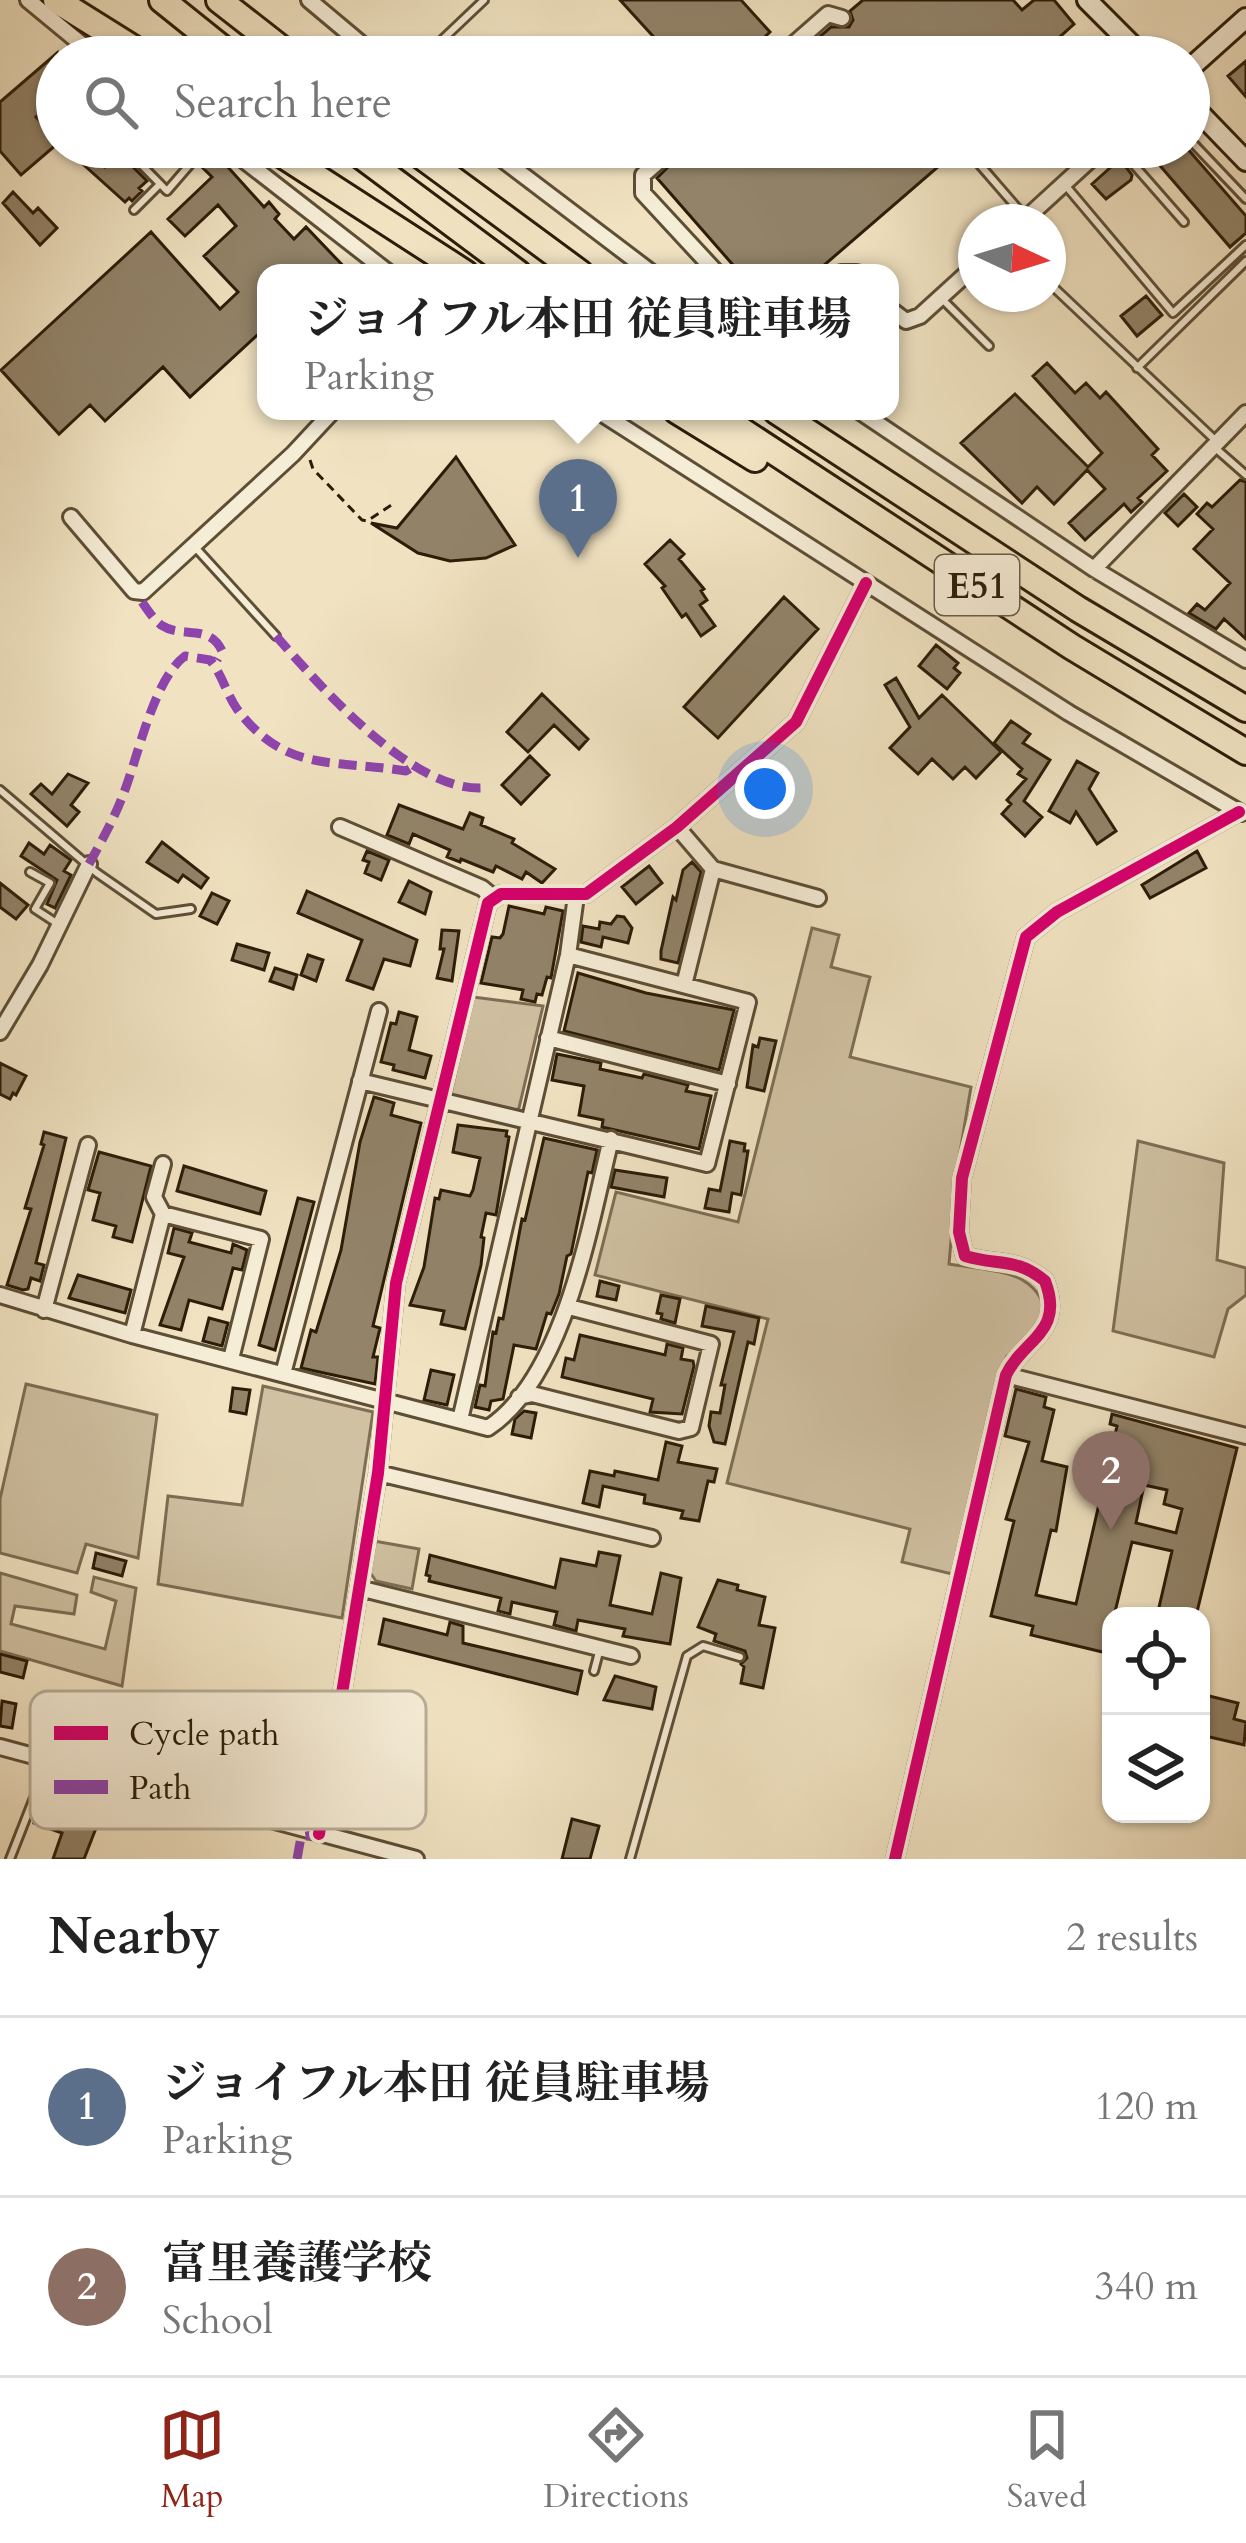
<!DOCTYPE html>
<html lang="en">
<head>
<meta charset="utf-8">
<style>
	body { margin:0; font-family:Cardo,"Noto Serif JP",serif; background:#f6f6f6; color:#222 }
	.controls { position:absolute; right:36px; bottom:36px; display:grid; overflow:hidden; border-radius:24px; box-shadow:0 3px 9px #0004 }
	.controls button { width:108px; height:108px; display:grid; place-items:center; padding:0; border:0; border-bottom:3px solid #e0e0e0; background:#fff; color:#222; font:60px sans-serif }
	.compass { position:absolute; left:958px; top:204px; width:108px; height:108px; border-radius:50%; background:#fff; box-shadow:0 3px 9px #0004; rotate:94deg }
	.you { position:absolute; left:765px; top:789px; width:42px; height:42px; margin:-30px; border:9px solid #fff; border-radius:50%; background:#1a73e8; box-shadow:0 0 0 18px #1a73e833 }
	.badge { display:grid; place-items:center; width:78px; height:78px; border-radius:50%; background:#8f2418; color:#fff; font-size:39px; font-weight:700 }
	.pin { position:absolute; translate:-50% -99px; filter:drop-shadow(0 3px 6px #0008) }
	.pin::after { content:''; position:absolute; top:63px; width:42px; height:36px; background:inherit; clip-path:polygon(0 0,100% 0,50% 100%) }
	.popup { position:absolute; left:257px; top:264px; width:642px; height:156px; box-sizing:border-box; display:grid; place-content:center; border-radius:24px; background:#fff; filter:drop-shadow(0 3px 9px #0005); font-size:39px; white-space:nowrap; color:#767676 }
	.popup b { font-size:45px; color:#222 }
	.popup::after { content:''; position:absolute; left:50%; top:100%; margin-left:-24px; border:24px solid transparent; border-top-color:#fff }
	.list { margin:0; padding:0; list-style:none }
	h2 { display:flex; justify-content:space-between; align-items:center; height:156px; margin:0; padding:0 48px; font-size:51px }
	h2 small { font-size:39px; font-weight:400; color:#767676 }
	.list li { display:grid; grid-template-columns:78px 1fr auto; gap:36px; align-items:center; box-sizing:border-box; height:180px; padding:0 48px; border-top:3px solid #e0e0e0 }
	.list b { display:block; font-size:45px; white-space:nowrap }
	.list p { margin:0; font-size:39px; white-space:nowrap; color:#767676 }
	.list em { font-size:39px; font-style:normal; color:#767676 }
	.icon { flex:none; width:66px; height:66px; fill:none; stroke:currentColor; stroke-width:2; stroke-linecap:round; stroke-linejoin:round }
	.map { position:relative; flex:none; width:1246px; height:1859px; overflow:hidden }
	.search { position:absolute; background:#fff; box-shadow:0 3px 9px #0004; left:36px; right:36px; top:36px; height:132px; display:flex; align-items:center; gap:30px; box-sizing:border-box; padding:0 42px; border-radius:66px; color:#767676; font-size:45px }
	.sheet { height:516px; background:#fff }
	nav { display:flex; justify-content:space-around; align-items:center; box-sizing:border-box; height:168px; border-top:3px solid #e0e0e0; background:#fff; font-size:33px; color:#767676 }
	nav a { display:grid; justify-items:center; gap:6px }
	nav .on { color:#8f2418 }
	.map>svg:first-child { display:block }
	.green { fill:#d0c1a2; stroke:#7e6e55; stroke-width:3 }
	.building { fill:#928369; stroke:#2c1c08; stroke-width:3; fill-rule:evenodd }
	.lines { fill:none; stroke-linecap:round; stroke-linejoin:round }
	.lane-casing { stroke:#5d4e36; stroke-width:12 }
	.street-casing { stroke:#5d4e36; stroke-width:20 }
	.secondary-casing { stroke:#2c1c08; stroke-width:24 }
	.highway-casing { stroke:#2c1c08; stroke-width:30 }
	.path { stroke:#2c1c08; stroke-width:3; stroke-dasharray:9 6; stroke-linecap:butt }
	.lane { stroke:#f6edd7; stroke-width:6 }
	.street { stroke:#f6edd7; stroke-width:14 }
	.secondary { stroke:#f6edd7; stroke-width:18 }
	.highway { stroke:#f1e3c2; stroke-width:24 }
	.quiet { stroke:#8e44ad; stroke-width:9; stroke-dasharray:18 9; stroke-linecap:butt }
	.cycleway-casing { stroke:#f6edd7; stroke-width:20 }
	.cycleway { stroke:#d6006c; stroke-width:12 }
	.labels { text-anchor:middle; stroke-width:12; stroke-linejoin:round; paint-order:stroke }
	.shield { fill:#f6edd7; stroke:#695b46; stroke-width:3 }
	.shield-label { font-size:36px; font-weight:bold; fill:#2c1c08 }
	.key { fill:#f6edd7; stroke:#b9ae99; stroke-width:3 }
	.key-label { font-size:33px; fill:#2c1c08 }
</style>
</head>
<body>
<div class="map">
<svg width="1246" height="1859" viewBox="0 0 1246 1859">
	<rect width="100%" height="100%" fill="#f1e3c2"/>
	<filter id="stains"><feTurbulence type="fractalNoise" baseFrequency=".00167" numOctaves="4"/><feColorMatrix values="0 0 0 0 .2 0 0 0 0 .09 0 0 0 0 .02 0 0 0 .5 -.17"/></filter>
	<radialGradient id="worn" r=".72"><stop offset=".6" stop-color="#630" stop-opacity="0"/><stop offset="1" stop-color="#630" stop-opacity=".3"/></radialGradient>
	<!-- green -->
	<path class="green" d="M812,928L839,935L831,967L870,977L850,1057L971,1087L957,1170L949,1264C969,1267 989,1269 1008,1274C1039,1282 1058,1314 1032,1340C1025,1346 1015,1351 1007,1356L956,1575L902,1562L910,1529L727,1483L768,1319L595,1275L616,1192L738,1222Z
		M473,997L543,1006L519,1108L514,1112L450,1098Z
		M1138,1141L1224,1163L1217,1260L1246,1268V1295L1228,1309L1214,1357L1113,1331Z
		M26,1384L157,1415L138,1558L86,1544L77,1573L0,1553V1499Z
		M263,1386L373,1412L342,1618L158,1584L168,1496L242,1505Z
		M374,1541L419,1549L412,1589L376,1581L369,1571Z
		M0,1573L77,1595L74,1614L15,1606L11,1624L105,1649L116,1601L91,1592L94,1577L136,1588L122,1686L0,1651Z"/>
	<!-- building -->
	<path class="building" d="M620,0H741L770,32L744,57H672Z
		M863,0H1013L1022,10L1034,0H1054L1074,24L1052,44L1063,57H796L831,27H849L853,20L850,11Z
		M57,53V98L36,117L43,124L57,115V144L21,175L0,151V102Z
		M1246,61V97L1228,76Z
		M64,147H87L105,167L121,155L147,181L139,188L142,191L132,201L129,198L125,202Z
		M587,147H624L601,165Z
		M688,147H961L815,273H740L657,178Z
		M1144,147H1186L1246,216V233L1230,247Z
		M217,155L264,207L269,202L279,214L275,219L294,239L306,227L350,273H266V327L190,397L163,367L105,421L90,405L59,434L1,370L151,232L220,309L238,292L204,256L236,226L218,205L185,236L168,219L212,177L203,168Z
		M1120,159L1132,175L1131,180L1106,199L1092,184Z
		M13,192L33,213L38,208L57,228L40,245L3,203Z
		M1146,296L1162,315L1137,336L1121,316Z
		M1047,363L1075,393L1086,383L1100,398L1106,392L1158,449L1152,455L1167,471L1138,498L1142,502L1131,512L1124,504L1085,540L1069,523L1105,489L1087,470L1054,504L1037,487L1022,503L961,443L1015,394L1088,467L1102,453L1033,376Z
		M456,457L515,545L486,558L450,561L418,553L371,523L397,528Z
		M1240,480L1246,482V639L1224,619L1216,629L1189,613L1197,604L1205,610L1230,583L1194,549L1213,529L1197,514L1207,503L1212,507Z
		M1184,494L1197,507L1178,526L1165,513Z
		M670,540L684,554L679,559L704,589L701,591L707,600L700,605L715,626L701,636L686,614L682,617L662,588L665,586L645,564Z
		M784,597L818,629L718,738L684,707Z
		M936,645L958,663L954,668L960,673L947,689L919,666Z
		M896,678L919,718L942,695L1001,752L976,778L965,767L953,779L932,759L918,774L890,748L910,727L885,685Z
		M542,694L588,739L579,749L554,725L528,752L507,732Z
		M1011,721L1030,734L1023,743L1050,760L1024,801L1042,817L1025,836L1002,814L1011,804L1007,800L1026,779L1018,774L1022,769L994,743Z
		M530,756L549,775L521,804L502,785Z
		M1077,761L1098,773L1089,789L1116,831L1097,844L1076,812L1070,823L1049,811Z
		M68,774L88,783L71,805L79,812L67,826L31,794L41,784L52,794Z
		M399,805L463,829L470,813L483,818L481,825L514,839L512,843L555,869L542,883L526,872L522,879L496,866L493,872L461,859L460,862L447,857L450,850L413,834L409,844L387,835Z
		M162,842L208,878L201,888L183,875L178,882L147,862Z
		M29,843L44,854L50,845L71,860L64,871L71,875L55,908L47,904L57,880L21,856Z
		M367,851L389,860L381,880L365,873L369,862L363,860Z
		M1197,851L1206,868L1150,898L1142,885Z
		M692,862L701,872L678,963L661,959V951L673,897L676,900L683,870Z
		M649,866L662,883L636,904L622,887Z
		M409,881L431,892L425,914L399,902Z
		M0,883L28,905L16,919L0,907Z
		M307,891L417,940L410,966L384,959L373,989L347,980L362,940L298,913Z
		M212,893L229,901L217,924L200,916Z
		M509,906L544,914L546,907L563,911L551,978L547,977L542,995L537,994L535,1002L521,999L523,990L481,983L492,937L500,938L503,934Z
		M617,916L624,917L632,928L628,943L603,937L601,947L581,942L583,926L599,929L600,922L611,924Z
		M442,930L459,931L452,981L437,978L444,949H440Z
		M237,944L269,953L264,970L232,960Z
		M308,955L323,960L316,981L301,975Z
		M275,968L297,975L293,989L270,981Z
		M578,973L646,993L734,1010L719,1070L564,1031Z
		M399,1012L417,1017L409,1050L431,1056L425,1078L393,1070L394,1065L381,1062L391,1023L396,1024Z
		M760,1038L776,1041L764,1091L747,1087L753,1045L758,1047Z
		M557,1054L601,1063L600,1069L642,1078L644,1074L688,1085L686,1091L711,1096L699,1149L602,1127L603,1120L579,1115L584,1086L552,1080Z
		M0,1063L26,1076L16,1095L13,1093L10,1099L0,1094Z
		M374,1097L394,1103L391,1115L421,1123L373,1326L380,1328L373,1357H378L375,1384L301,1368L311,1330L316,1332L341,1250L360,1142Z
		M458,1125L507,1131L506,1136L509,1137L496,1215L486,1213L481,1237L484,1238L481,1265L465,1329L441,1324L444,1311L410,1305L424,1267L435,1198L439,1199L441,1190L470,1196L473,1190L480,1158L453,1152Z
		M44,1132L66,1138L36,1263L44,1265L40,1281L31,1278L28,1289L23,1290L7,1285L31,1209L25,1208L44,1145L41,1144Z
		M544,1138L597,1150L592,1173L588,1172L571,1254L567,1256L559,1294L551,1314L547,1313L536,1349L514,1345L503,1399L491,1401L489,1410L475,1407L480,1385L485,1386L493,1332L496,1333L499,1318L503,1319L522,1219L525,1220Z
		M730,1141L745,1144L744,1151H748L741,1195L732,1193L729,1212L705,1208L709,1189L720,1191Z
		M99,1152L151,1166L132,1242L113,1237L116,1226L93,1220L100,1193L88,1190Z
		M184,1166L266,1191L260,1214L177,1191Z
		M615,1170L667,1178L664,1197L611,1187Z
		M298,1198L314,1202L275,1350L259,1345Z
		M174,1228L192,1233L189,1242L231,1253L233,1244L247,1250L242,1270L233,1268L222,1309L189,1300L181,1330L160,1325L184,1257L168,1253Z
		M78,1275L131,1290L125,1313L69,1298Z
		M600,1281L619,1286L616,1300L597,1296Z
		M661,1295L680,1299L675,1323L661,1319L662,1314L657,1313Z
		M706,1306L759,1318L754,1344L748,1342L725,1444L714,1442L709,1426L711,1412L720,1413L725,1385H721L734,1332L702,1326Z
		M209,1318L228,1323L222,1346L203,1341Z
		M580,1335L665,1355L667,1344L683,1348L681,1359L693,1361L694,1366L682,1414L650,1412L653,1399L562,1377L566,1358L574,1360Z
		M431,1370L454,1375L447,1405L424,1400Z
		M233,1388L250,1390L246,1414L230,1411Z
		M1016,1389L1046,1397L1044,1407L1054,1410L1042,1461L1067,1467L1056,1531L1051,1530L1036,1595L1076,1604L1117,1426L1110,1424L1112,1414L1237,1448L1196,1616H1157L1172,1551L1132,1542L1114,1616H1111V1654L1031,1635L1033,1626L991,1616L1014,1521L1006,1519L1029,1442L1005,1436ZM1144,1485L1167,1490L1164,1504L1182,1509L1176,1533L1136,1523Z
		M524,1411L536,1413L531,1438L512,1434L515,1419Z
		M666,1442L682,1446L678,1462L717,1469L714,1482L708,1481L699,1521L681,1518L683,1511L644,1503L645,1495L603,1486L599,1507L583,1503L590,1471L614,1476L615,1471L658,1480Z
		M599,1552L620,1556L610,1605L652,1614L661,1573L681,1578L670,1644L623,1636L625,1629L578,1620L576,1631L554,1625L557,1612L512,1602L510,1614L498,1611L501,1598L429,1581L430,1576L426,1575L430,1555L555,1588L561,1559L596,1566Z
		M96,1553L126,1561L122,1576L93,1568Z
		M718,1580L738,1585L737,1590L765,1597L759,1625L775,1628L763,1688L741,1683L744,1667L741,1664L747,1658L745,1651L714,1641L716,1634L698,1627Z
		M384,1619L447,1635L450,1622L463,1626V1643L582,1671L577,1694L379,1644Z
		M0,1654L27,1661L23,1678L0,1672Z
		M615,1676L656,1687L652,1709L604,1700Z
		M1201,1694L1238,1703L1234,1719L1246,1722L1244,1745L1201,1735Z
		M2,1701L16,1704L12,1728L0,1726Z
		M82,1702L101,1704L100,1711L105,1712L102,1733L109,1734L107,1746L101,1745L100,1751L80,1748L81,1742L66,1740L68,1729L78,1730Z
		M51,1776L83,1788L84,1782L110,1792L84,1859H53L62,1833L34,1823Z
		M572,1819L599,1826L590,1859H562Z"/>
	<g class="lines">
		<!-- lane casing -->
		<g class="lane-casing">
			<path id="lane" d="M424,57L484,0
				M43,117L57,105
				M1189,139L1246,199
				M94,147L106,160L119,147
				M124,147L167,191L205,147
				M1127,157L1184,222
				M980,165L1025,217
				M1066,186L1173,313L1246,245
				M134,210L159,185
				M1048,282L1215,440
				M943,300L989,346
				M1137,368L1246,261
				M1213,446L1246,475
				M194,546L276,636
				M0,790L97,873L156,914L191,909
				M30,872L50,883L35,909L58,924
				M594,1671L599,1652
				M10,1859L48,1762
				M630,1859L687,1656L703,1646L740,1657"/>
		</g>
		<!-- street casing -->
		<g class="street-casing">
			<path id="street" d="M28,0L97,57
				M309,0L377,57
				M779,57L828,14L842,18
				M227,147L389,273
				M486,147L652,273
				M675,147L643,175V193L717,273
				M1022,222L1104,147
				M841,273H857
				M890,309L906,321L920,316L976,265
				M598,411L1069,713L1241,813
				M859,411L1094,569L1246,660
				M71,517L134,591L143,592L293,454L333,411
				M1094,569L1246,413
				M340,827L482,888L493,897
				M677,827L713,869L818,898
				M684,985L713,869
				M0,1032L40,965L89,864
				M548,1038L728,1084
				M360,1081L707,1164L748,1002L568,955
				M163,1164L154,1197L163,1214
				M0,1295L132,1335L488,1428C565,1377 590,1224 611,1139
				M44,1310L88,1145
				M132,1335L163,1214L261,1239L231,1359
				M283,1374L379,1011
				M1006,1375L1246,1436
				M519,1397L532,1394L679,1431L691,1428L711,1344L569,1307
				M460,1420L568,955L576,896
				M378,1473L652,1538
				M359,1588L631,1656
				M0,1747L416,1859
				M319,1834L378,1473L396,1283L488,903L501,894H586L677,827L796,722L866,583
				M895,1859L1006,1375C1023,1339 1065,1333 1045,1281C1016,1257 998,1266 965,1256L959,1232L962,1178L1026,937L1057,912L1239,812"/>
		</g>
		<!-- secondary casing -->
		<g class="secondary-casing">
			<path id="secondary" d="M1087,0L1144,57
				M1189,69L1246,18
				M1189,102L1246,161"/>
		</g>
		<!-- highway casing -->
		<g class="highway-casing">
			<path id="highway" d="M56,0L147,57
				M162,0L233,57
				M219,0L292,57
				M270,147L465,273
				M349,147L518,273
				M409,147L580,273
				M677,411L755,459
				M712,411L1072,647L1246,752
				M776,411L1078,609L1246,709"/>
		</g>
		<!-- path -->
		<path class="path" d="M310,460L313,469L362,520L367,521L396,502"/>
		<!-- lane -->
		<use href="#lane" class="lane"/>
		<!-- street -->
		<use href="#street" class="street"/>
		<!-- secondary -->
		<use href="#secondary" class="secondary"/>
		<!-- highway -->
		<use href="#highway" class="highway"/>
		<!-- quiet -->
		<path class="quiet" d="M142,602C147,609 154,620 161,625C182,639 209,623 222,651L217,660
			M276,636C320,686 411,791 482,788
			M89,864C101,842 114,819 123,795C138,758 153,680 185,656L210,660C222,674 226,693 237,709C286,774 334,759 406,771L416,765
			M297,1859L301,1837L319,1834"/>
		<!-- cycleway casing -->
		<g class="cycleway-casing">
			<path id="cycleway" d="M319,1834L378,1473L396,1283L488,903L501,894H586L677,827L796,722L866,583
				M895,1859L1006,1375C1023,1339 1065,1333 1045,1281C1016,1257 998,1266 965,1256L959,1232L962,1178L1026,937L1057,912L1239,812"/>
		</g>
		<!-- cycleway -->
		<use href="#cycleway" class="cycleway"/>
	</g>
	<g class="labels">
		<!-- shield labels -->
		<rect class="shield" x="935" y="555" width="84" height="60" rx="9"/>
		<g class="shield-label">
			<text x="977" y="598">E51</text>
		</g>
	</g>
	<!-- legend -->
	<rect x="30" y="1691" width="396" height="138" rx="18" class="key"/>
	<rect x="54" y="1726" width="54" height="14" fill="#d6006c"/>
	<rect x="54" y="1780" width="54" height="14" fill="#8e44ad"/>
	<g class="key-label">
		<text x="129" y="1745">Cycle path</text>
		<text x="129" y="1799">Path</text>
	</g>
	<rect width="100%" height="100%" filter="url(#stains)"/>
	<rect width="100%" height="100%" fill="url(#worn)"/>
</svg>
<div class="controls">
<button><svg class="icon" aria-label="locate" viewBox="0 0 24 24"><circle cx="12" cy="12" r="6"/><path d="M12 2v4M12 18v4M2 12h4M18 12h4"/></svg></button>
<button><svg class="icon" aria-label="layers" viewBox="0 0 24 24"><path d="M12 4l9 5-9 5-9-5zM3 14l9 5 9-5"/></svg></button>
</div>
<svg class="compass" viewBox="-18 -18 36 36"><path d="M0-13l5 13h-10z" fill="#e53935"/><path d="M0 13l5-13h-10z" fill="#767676"/></svg>
<div class="you"></div>
<div class="pin badge" style="left:578px;top:558px;background:#5c6f8a">1</div>
<div class="popup"><b>ジョイフル本田 従員駐車場</b>Parking</div>
<div class="pin badge" style="left:1111px;top:1530px;background:#8d6e63">2</div>
<div class="search"><svg class="icon" aria-label="search" viewBox="0 0 24 24"><circle cx="10" cy="10" r="6"/><path d="M15 15l6 6"/></svg>Search here</div>
</div>
<section class="sheet">
<h2>Nearby<small>2 results</small></h2>
<ul class="list">
<li><span class="badge" style="background:#5c6f8a">1</span><div><b>ジョイフル本田 従員駐車場</b><p>Parking</p></div><em>120 m</em></li>
<li><span class="badge" style="background:#8d6e63">2</span><div><b>富里養護学校</b><p>School</p></div><em>340 m</em></li>
</ul>
</section>
<nav>
<a class="on"><svg class="icon" aria-label="map" viewBox="0 0 24 24"><path d="M3 6l6-2 6 2 6-2v14l-6 2-6-2-6 2zM9 4v14M15 6v14"/></svg>Map</a>
<a><svg class="icon" aria-label="directions" viewBox="0 0 24 24"><path d="M12 3l9 9-9 9-9-9zM9 14v-3h6M13 9l2 2-2 2"/></svg>Directions</a>
<a><svg class="icon" aria-label="saved" viewBox="0 0 24 24"><path d="M7 4h10v16l-5-4-5 4z"/></svg>Saved</a>
</nav>
</body>
</html>
